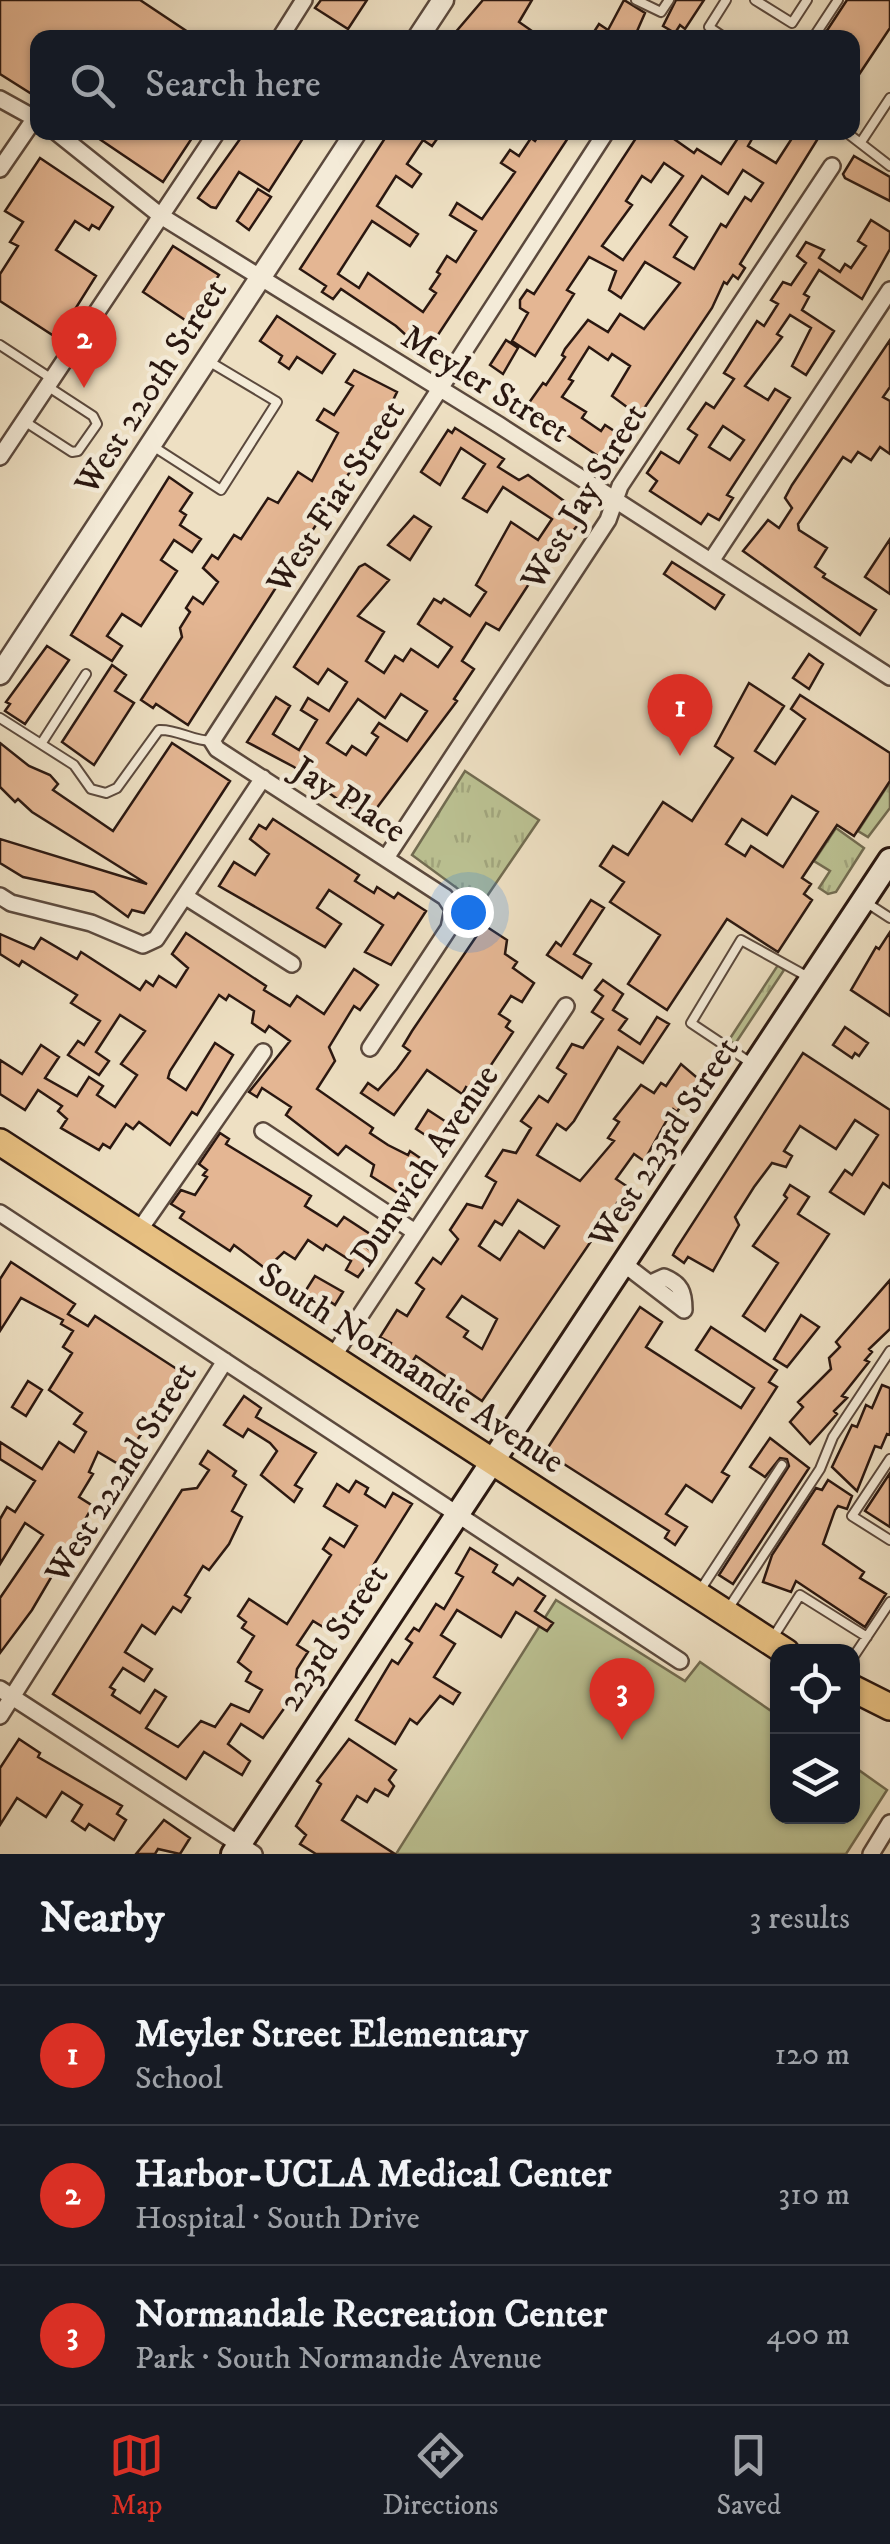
<!DOCTYPE html>
<html lang="en">
<head>
<meta charset="utf-8">
<style>
	body { margin:0; font-family:"IM FELL DW Pica",serif; background:#242831; color:#f1f3f6 }
	.controls { position:absolute; right:30px; bottom:30px; display:grid; overflow:hidden; border-radius:20px; box-shadow:0 2px 8px #0004 }
	.controls button { width:90px; height:90px; display:grid; place-items:center; padding:0; border:0; border-bottom:2px solid #363941; background:#171b24; color:#f1f3f6; font:50px sans-serif }
	.you { position:absolute; left:468px; top:912px; width:35px; height:35px; margin:-25px; border:8px solid #fff; border-radius:50%; background:#1a73e8; box-shadow:0 0 0 15px #1a73e833 }
	.badge { display:grid; place-items:center; width:65px; height:65px; border-radius:50%; background:#d93025; color:#fff; font-size:32px; font-weight:700 }
	.pin { position:absolute; translate:-50% -82px; filter:drop-shadow(0 2px 5px #0008) }
	.pin::after { content:''; position:absolute; top:52px; width:35px; height:30px; background:inherit; clip-path:polygon(0 0,100% 0,50% 100%) }
	.list { margin:0; padding:0; list-style:none }
	h2 { display:flex; justify-content:space-between; align-items:center; height:130px; margin:0; padding:0 40px; font-size:42px }
	h2 small { font-size:32px; font-weight:400; color:#9ea1a6 }
	.list li { display:grid; grid-template-columns:65px 1fr auto; gap:30px; align-items:center; box-sizing:border-box; height:140px; padding:0 40px; border-top:2px solid #363941 }
	.list b { display:block; font-size:38px; white-space:nowrap }
	.list p { margin:0; font-size:32px; white-space:nowrap; color:#9ea1a6 }
	.list em { font-size:32px; font-style:normal; color:#9ea1a6 }
	.icon { flex:none; width:55px; height:55px; fill:none; stroke:currentColor; stroke-width:2; stroke-linecap:round; stroke-linejoin:round }
	.map { position:relative; flex:none; width:890px; height:1854px; overflow:hidden }
	.search { position:absolute; background:#171b24; box-shadow:0 2px 8px #0004; left:30px; right:30px; top:30px; height:110px; display:flex; align-items:center; gap:25px; box-sizing:border-box; padding:0 35px; border-radius:20px; color:#9ea1a6; font-size:38px }
	.sheet { height:550px; background:#171b24 }
	nav { display:flex; justify-content:space-around; align-items:center; box-sizing:border-box; height:140px; border-top:2px solid #363941; background:#171b24; font-size:28px; color:#9ea1a6 }
	nav a { display:grid; justify-items:center; gap:5px }
	nav .on { color:#d93025 }
	.map>svg:first-child { display:block }
	.grass { fill:url(#grass-tufts); stroke:#726c51; stroke-width:2.5 }
	.park { fill:#bbc192; stroke:#726c51; stroke-width:2.5 }
	.building { fill:#e4b693; stroke:#2a1710; stroke-width:2.5; fill-rule:evenodd }
	.lines { fill:none; stroke-linecap:round; stroke-linejoin:round }
	.service-casing { stroke:#5b493d; stroke-width:12 }
	.minor-casing { stroke:#5b493d; stroke-width:20 }
	.tertiary-casing { stroke:#5b493d; stroke-width:25 }
	.secondary-casing { stroke:#2a1710; stroke-width:28 }
	.primary-casing { stroke:#2a1710; stroke-width:30 }
	.service { stroke:#f4ebd8; stroke-width:8 }
	.minor { stroke:#f4ebd8; stroke-width:15 }
	.tertiary { stroke:#f4ebd8; stroke-width:20 }
	.secondary { stroke:#f4ebd8; stroke-width:22 }
	.primary { stroke:#e7c082; stroke-width:25 }
	.labels { text-anchor:middle; stroke-width:9; stroke-linejoin:round; paint-order:stroke }
	.street-label { font-size:35px; fill:#2a1710; stroke:#f4ebd8 }
</style>
</head>
<body>
<div class="map">
<svg width="890" height="1854" viewBox="0 0 890 1854">
	<defs>
		<pattern id="grass-tufts" width="24" height="20" patternUnits="userSpaceOnUse" patternTransform="scale(2.5)"><rect width="24" height="20" fill="#bbc192"/><path d="M3 7l-1-3M5 7V3M7 7l1-3M15 17l-1-3M17 17v-4M19 17l1-3" fill="none" stroke="#a1a57d"/></pattern>
	</defs>
	<rect width="100%" height="100%" fill="#eee0c3"/>
	<filter id="stains"><feTurbulence type="fractalNoise" baseFrequency=".002" numOctaves="4"/><feColorMatrix values="0 0 0 0 .2 0 0 0 0 .09 0 0 0 0 .02 0 0 0 .5 -.17"/></filter>
	<radialGradient id="worn" r=".72"><stop offset=".6" stop-color="#630" stop-opacity="0"/><stop offset="1" stop-color="#630" stop-opacity=".3"/></radialGradient>
	<!-- grass -->
	<path class="grass" d="M465,771L539,820L475,914L461,891L412,855Z
		M890,782V808L868,837L858,831Z
		M836,828L864,848L836,892L828,894L819,888L830,871L814,861Z
		M778,965L784,970L735,1044L729,1040Z"/>
	<!-- park -->
	<path class="park" d="M556,1600L685,1681L700,1662L777,1715L778,1816H852L853,1766L887,1790L846,1854H396Z"/>
	<!-- building -->
	<path class="building" d="M0,0H140L197,38H38V98L0,74Z
		M321,0H367L348,29L315,8Z
		M483,0H532L519,22L542,38H460L454,34Z
		M624,0L645,13L634,38H590L599,24L608,30Z
		M676,0H704L685,29L680,25L675,33L663,26Z
		M847,0H890V28L852,85V38H822Z
		M89,132H196L163,182Z
		M245,132H307L269,191L239,172L216,208L211,207L198,198Z
		M389,132H442L432,146L423,140L407,164L421,174L412,187L396,176L377,206L418,234L410,246L372,221L338,274L359,288L368,273L423,312L436,293L430,289L440,274L437,272L447,256L456,262L476,231L450,215L457,203L482,219L515,172L501,163L510,150L519,156L531,138L535,141L541,132H572L424,356L403,343L407,336L396,326L341,289L333,299L322,292L326,286L300,269Z
		M640,132H664L694,153L697,149L721,164L742,132H756L748,146L776,163L796,132H822L740,264L745,268L738,279L733,275L727,284L724,282L712,308L639,416L612,396L630,366L612,354L608,360L589,347L569,379L573,381L562,397L586,412L582,418L601,431L605,425L628,440L614,467L526,407L543,383L546,385L565,357L562,355L565,349L588,320L608,332L620,314L644,329L680,283L645,262L621,298L609,290L616,271L589,257L567,290L574,294L535,356L512,341L528,313L520,308V300L527,290L534,294ZM664,163L683,176L623,260L602,246L632,205L626,201L642,176L651,182ZM743,170L763,183L751,201L745,197L726,227L721,224L694,269L674,257L687,237L670,225L702,176L728,194Z
		M854,156L890,177V201L845,178L843,174Z
		M40,158L113,207L99,229L92,225L89,230L75,221L56,250L96,276L57,338L0,301V274L18,246L10,242L23,222L5,211Z
		M258,189L271,197L249,230L237,221Z
		M871,220L890,232V249L862,299L819,270L804,294L809,297L802,310L834,331L806,375L792,366L811,328L790,315L777,334L782,337L745,386L768,400L775,389L790,398L727,495L733,498L719,520L708,514L701,524L650,491L657,481L647,473L661,452L679,463L697,435L688,429L706,403L714,408L734,379L724,373L733,359L757,321L764,326L778,304L771,300L783,282L791,285L806,263L797,256L806,242L824,250L819,258L840,272L845,264L851,268L866,246L858,241ZM723,426L744,440L730,460L709,447Z
		M173,246L219,275L188,322L143,292Z
		M277,316L335,354L322,373L297,357L289,369L279,362L282,356L260,341Z
		M506,340L518,348L503,374L490,365Z
		M890,340V387L883,397L890,401V454L880,447L871,460L858,452L851,462L843,457L798,524L799,530L827,548L815,567L825,574L823,577L876,610L860,635L743,551L768,520L779,528L792,508L785,498L792,485Z
		M354,370L397,392L385,417L188,725L156,704L153,708L141,700L182,637L180,628L190,612L186,608L193,597L203,604L218,582L203,568L212,555L218,559L234,535L241,539L268,498L278,503L298,472L312,481L338,433L317,420L324,409L334,415L353,386L346,382Z
		M455,428L504,459L498,467L519,480L528,475L585,516L564,542L558,539L499,630L486,623L462,661L474,669L454,699L457,701L367,821L294,767L247,742L276,697L290,706L273,734L299,750L317,720L301,710L308,698L329,711L347,682L328,669L318,684L294,667L359,567L365,564L389,580L358,616L384,632L366,661L384,673L395,656L403,661L411,649L438,667L452,647L418,624L434,599L441,603L444,599L470,616L486,592L476,585L511,522L538,540L552,519L503,487L487,512L463,498L485,464L461,448L440,485L421,472L448,430L452,433ZM401,694L427,711L407,741L379,723L372,733L378,737L366,755L352,746L346,755L327,743L358,699L385,718Z
		M169,477L192,493L180,511L186,515L180,525L201,539L192,552L174,540L161,560L177,571L141,626L122,614L107,636L122,646L112,661L71,635Z
		M414,516L431,527L410,560L388,545Z
		M890,539V594L865,577Z
		M672,562L724,595L715,609L664,574Z
		M47,646L69,660L25,724L5,711L10,704L6,702Z
		M809,654L823,664L809,689L793,678Z
		M112,665L126,675L115,691L134,703L94,765L62,742Z
		M749,683L784,706L755,751L775,764L805,719L791,709L800,695L890,753V781L854,836L837,825L802,878L811,884L804,894L812,900L778,952L727,919L667,1010L628,984L660,935L610,902L624,882L600,866L613,846L628,855L663,802L692,821L733,758L715,746ZM792,796L818,812L783,867L751,846L745,856L726,844L742,819L767,835Z
		M0,743L29,766L50,775L58,784L53,790L113,831L172,743L230,781L144,913L132,910L128,917L94,892L23,877L0,863V839L147,884L32,812L18,799L15,802L0,787Z
		M273,819L359,875L355,881L374,893L377,887L394,898L398,893L426,911L391,965L365,952L383,925L329,890L317,908L341,924L325,947L219,886L234,862L255,875L269,854L250,839L259,825L266,829Z
		M591,900L604,908L574,954L591,964L582,978L547,955L556,942L561,946Z
		M484,925L507,940L505,954L517,962L513,968L534,983L522,1002L511,996L499,1014L510,1021L506,1027L513,1032L473,1092L466,1087L462,1094L427,1070L394,1115L361,1093L368,1083L378,1090L397,1069L410,1051L403,1046L412,1031Z
		M890,932V1016L851,990L876,947L879,949Z
		M186,933L266,986L264,990L290,1006L297,996L324,1014L354,969L378,985L360,1010L354,1006L329,1047L335,1061L317,1089L373,1128L370,1133L388,1145L408,1155L410,1151L432,1166L416,1192L404,1186L399,1194L371,1176L374,1165L346,1146L338,1155L286,1115L291,1107L262,1088L257,1097L249,1092L290,1041L269,1026L265,1032L252,1023L254,1011L229,995L226,1000L219,995L170,1071L168,1078L186,1090L215,1043L233,1055L197,1115L192,1112L170,1145L139,1122L133,1129L126,1124L110,1148L103,1144L99,1150L61,1128L67,1119L58,1111L62,1106L38,1090L25,1110L0,1094V1060L22,1074L41,1045L59,1057L45,1078L77,1096L89,1077L103,1086L97,1095L115,1107L137,1075L121,1064L145,1031L120,1015L96,1052L109,1061L99,1075L68,1055L78,1041L84,1045L100,1021L71,1003L77,995L22,961L19,966L0,954V934L34,949L41,938L77,959L81,952L140,990L146,981L153,986L159,976L176,987L188,968L172,954Z
		M603,980L623,994L613,1010L627,1019L619,1030L640,1044L657,1017L669,1024L643,1063L618,1047L574,1121L566,1130L557,1124L537,1155L580,1181L614,1141L608,1138L619,1122L614,1119L641,1085L654,1093L661,1083L666,1086L681,1064L708,1087L700,1098L689,1093L677,1112L673,1109L644,1161L634,1154L616,1179L628,1187L482,1401L416,1356L411,1364L404,1360L400,1366L385,1356L391,1343L380,1337L397,1310L407,1316L424,1289L416,1283L433,1258L441,1264L458,1239L450,1230L467,1204L482,1208L496,1182L486,1176L503,1150L516,1153L531,1128L521,1121L539,1096L548,1102L566,1074L557,1068L572,1044L583,1048L603,1019L592,1012L603,996L595,990ZM518,1200L559,1226L544,1248L519,1231L500,1260L479,1246L495,1221L502,1225ZM462,1296L497,1319L482,1349L464,1337L468,1331L447,1317Z
		M845,1027L868,1043L859,1056L855,1053L852,1058L833,1045Z
		M803,1053L890,1110V1188L883,1183L864,1214L830,1192L845,1170L852,1175L878,1135L855,1120L836,1149L800,1126L784,1151L792,1156L786,1167L772,1163L754,1187L735,1217L739,1225L713,1271L688,1257L684,1263L673,1255L676,1249Z
		M428,1110L451,1125L439,1144L416,1129Z
		M220,1133L229,1139L226,1144L311,1196L305,1206L337,1226L344,1217L370,1234L364,1245L375,1254L358,1277L346,1270L351,1261L326,1245L323,1250L308,1240L295,1259L284,1252L266,1269L234,1245L230,1251L180,1218L184,1212L171,1204L181,1190L195,1195L207,1177L203,1175L207,1170L199,1164Z
		M790,1185L809,1197L798,1214L829,1234L765,1331L743,1316L778,1263L753,1246L787,1198L784,1195Z
		M11,1262L75,1304L68,1314L88,1326L95,1316L183,1373L120,1465L98,1452L89,1472L93,1474L79,1497L93,1506L32,1610L0,1653V1598L43,1535L25,1523L0,1564V1519L7,1507L15,1512L35,1481L0,1459V1442L42,1469L59,1442L74,1452L86,1432L74,1424L82,1413L49,1390L72,1353L63,1347L73,1331L61,1324L63,1320L21,1298L0,1331V1279Z
		M315,1276L343,1292L335,1305L325,1298L318,1310L301,1298Z
		M890,1280V1329L869,1349L872,1352L865,1360L869,1362L842,1396L847,1398L834,1411L837,1414L810,1444L790,1422L803,1407L798,1402L831,1369L829,1358L840,1347L836,1342Z
		M640,1307L662,1322L646,1347L741,1408L754,1388L696,1350L711,1327L777,1370L769,1382L777,1387L722,1472L729,1476L712,1502L686,1485L666,1514L687,1527L675,1545L665,1538L669,1531L545,1452Z
		M801,1315L819,1327L787,1367L774,1359Z
		M28,1381L42,1390L26,1416L12,1407Z
		M882,1385L890,1388V1435L887,1434L881,1448L875,1446L857,1491L832,1467L852,1425L857,1427L866,1405L872,1408Z
		M244,1396L261,1408L256,1417L316,1453L295,1485L302,1489L294,1502L261,1475L277,1451L270,1443L248,1429L243,1437L224,1425Z
		M770,1438L809,1468L733,1584L719,1575L789,1466L787,1459L780,1458L765,1477L750,1467Z
		M208,1451L236,1471L233,1476L246,1485L232,1511L242,1517L229,1544L209,1570L203,1566L185,1595L190,1598L181,1612L173,1607L155,1634L142,1625L125,1652L152,1669L144,1681L123,1668L110,1687L115,1690L112,1695L140,1713L155,1690L166,1697L146,1728L178,1747L201,1721L215,1727L231,1704L249,1712L262,1690L246,1681L251,1672L238,1662L254,1636L242,1628L246,1622L238,1616L249,1599L287,1624L331,1555L323,1549L330,1538L344,1547L357,1526L324,1506L337,1484L349,1492L356,1481L368,1488L365,1494L385,1507L393,1493L412,1504L342,1615L328,1630L313,1621L297,1645L308,1652L297,1669L296,1677L303,1682L263,1738L241,1724L228,1744L250,1761L242,1775L204,1752L186,1779L53,1694L182,1490L197,1488L209,1470L200,1464Z
		M890,1473V1527L865,1511Z
		M828,1480L852,1496L847,1509L838,1506L835,1510L823,1544L864,1572L860,1578L886,1594L865,1627L796,1581L791,1592L763,1582L772,1555L816,1488L822,1490Z
		M470,1548L497,1565L493,1572L513,1585L518,1578L545,1596L535,1611L553,1623L547,1631L516,1612L501,1637L457,1610L441,1635L455,1644L434,1677L460,1693L453,1704L440,1696L417,1724L410,1719L395,1744L356,1720L392,1660L398,1664L412,1643L406,1639L414,1628L419,1631L436,1604L444,1609L463,1577L456,1573Z
		M19,1739L40,1753L38,1757L122,1806L117,1814L126,1820L114,1840L89,1824L85,1830L72,1821L82,1805L62,1792L46,1817L17,1798L0,1825V1768Z
		M349,1739L396,1770L389,1780L394,1786L388,1796L375,1789L367,1802L357,1796L342,1820L395,1854H316L300,1844L306,1835L296,1826L321,1784L317,1781Z
		M164,1820L190,1838L180,1854L158,1849L155,1854H136Z"/>
	<g class="lines">
		<!-- service casing -->
		<g class="service-casing">
			<path id="service" d="M636,0L661,12L669,0
				M755,0L792,23L807,0
				M725,38L709,27L726,0
				M813,38L838,0
				M846,132L890,166
				M861,142L890,98
				M0,345L52,379
				M24,421L72,452L78,451L97,424L93,416L47,386
				M151,445L221,490L277,402L210,362
				M0,718L74,765L91,789L106,793L117,788L159,730C178,729 192,741 212,741
				M41,744L86,674
				M867,903L890,918
				M751,1063L691,1023L741,940L810,978
				M890,1459L852,1516L890,1540
				M699,1592L782,1465
				M728,1609L820,1469L833,1437L890,1351
				M772,1639L800,1595L867,1637
				M852,1659L890,1602"/>
		</g>
		<!-- minor casing -->
		<g class="minor-casing">
			<path id="minor" d="M280,38L304,0
				M0,99L38,120
				M56,132L161,216L499,425L890,677
				M0,169L35,118
				M0,457L217,132
				M711,561L890,290
				M386,858L608,520L620,486L832,166
				M0,896L11,903L91,923L143,945L156,939L263,778
				M186,897L292,964
				M370,1048L449,928L453,909L445,897L217,749L212,741L606,132
				M263,1131L415,1232
				M0,1213L680,1661
				M138,1232L263,1052
				M624,1264L684,1310C684,1292 681,1284 664,1277L653,1282
				M332,1358L566,1006
				M0,1689L254,1854
				M0,1716L225,1361
				M871,1854L890,1823"/>
		</g>
		<!-- tertiary casing -->
		<g class="tertiary-casing">
			<path id="tertiary" d="M418,38L443,0
				M0,674L356,132"/>
		</g>
		<!-- secondary casing -->
		<g class="secondary-casing">
			<path id="secondary" d="M233,1854L890,860"/>
		</g>
		<!-- primary casing -->
		<g class="primary-casing">
			<path id="primary" d="M0,1142L786,1652
				M852,1688L890,1707"/>
		</g>
		<!-- service -->
		<use href="#service" class="service"/>
		<!-- minor -->
		<use href="#minor" class="minor"/>
		<!-- tertiary -->
		<use href="#tertiary" class="tertiary"/>
		<!-- secondary -->
		<use href="#secondary" class="secondary"/>
		<!-- primary -->
		<use href="#primary" class="primary"/>
	</g>
	<g class="labels">
		<!-- street labels -->
		<g class="street-label">
			<text transform="translate(486 383) rotate(32)" y="12">Meyler Street</text>
			<text transform="translate(150 386) rotate(-57)" y="12">West 220th Street</text>
			<text transform="translate(335 496) rotate(-57)" y="12">West Fiat Street</text>
			<text transform="translate(583 496) rotate(-59)" y="12">West Jay Street</text>
			<text transform="translate(350 799) rotate(33)" y="12">Jay Place</text>
			<text transform="translate(663 1142) rotate(-57)" y="12">West 223rd Street</text>
			<text transform="translate(424 1165) rotate(-56)" y="12">Dunwich Avenue</text>
			<text transform="translate(412 1367) rotate(33)" y="12">South Normandie Avenue</text>
			<text transform="translate(120 1472) rotate(-58)" y="12">West 222nd Street</text>
			<text transform="translate(332 1637) rotate(-56)" y="12">223rd Street</text>
		</g>
	</g>
	<rect width="100%" height="100%" filter="url(#stains)"/>
	<rect width="100%" height="100%" fill="url(#worn)"/>
</svg>
<div class="controls">
<button><svg class="icon" aria-label="locate" viewBox="0 0 24 24"><circle cx="12" cy="12" r="6"/><path d="M12 2v4M12 18v4M2 12h4M18 12h4"/></svg></button>
<button><svg class="icon" aria-label="layers" viewBox="0 0 24 24"><path d="M12 4l9 5-9 5-9-5zM3 14l9 5 9-5"/></svg></button>
</div>
<div class="you"></div>
<div class="pin badge" style="left:680px;top:756px">1</div>
<div class="pin badge" style="left:84px;top:388px">2</div>
<div class="pin badge" style="left:622px;top:1740px">3</div>
<div class="search"><svg class="icon" aria-label="search" viewBox="0 0 24 24"><circle cx="10" cy="10" r="6"/><path d="M15 15l6 6"/></svg>Search here</div>
</div>
<section class="sheet">
<h2>Nearby<small>3 results</small></h2>
<ul class="list">
<li><span class="badge">1</span><div><b>Meyler Street Elementary</b><p>School</p></div><em>120 m</em></li>
<li><span class="badge">2</span><div><b>Harbor-UCLA Medical Center</b><p>Hospital · South Drive</p></div><em>310 m</em></li>
<li><span class="badge">3</span><div><b>Normandale Recreation Center</b><p>Park · South Normandie Avenue</p></div><em>400 m</em></li>
</ul>
</section>
<nav>
<a class="on"><svg class="icon" aria-label="map" viewBox="0 0 24 24"><path d="M3 6l6-2 6 2 6-2v14l-6 2-6-2-6 2zM9 4v14M15 6v14"/></svg>Map</a>
<a><svg class="icon" aria-label="directions" viewBox="0 0 24 24"><path d="M12 3l9 9-9 9-9-9zM9 14v-3h6M13 9l2 2-2 2"/></svg>Directions</a>
<a><svg class="icon" aria-label="saved" viewBox="0 0 24 24"><path d="M7 4h10v16l-5-4-5 4z"/></svg>Saved</a>
</nav>
</body>
</html>
